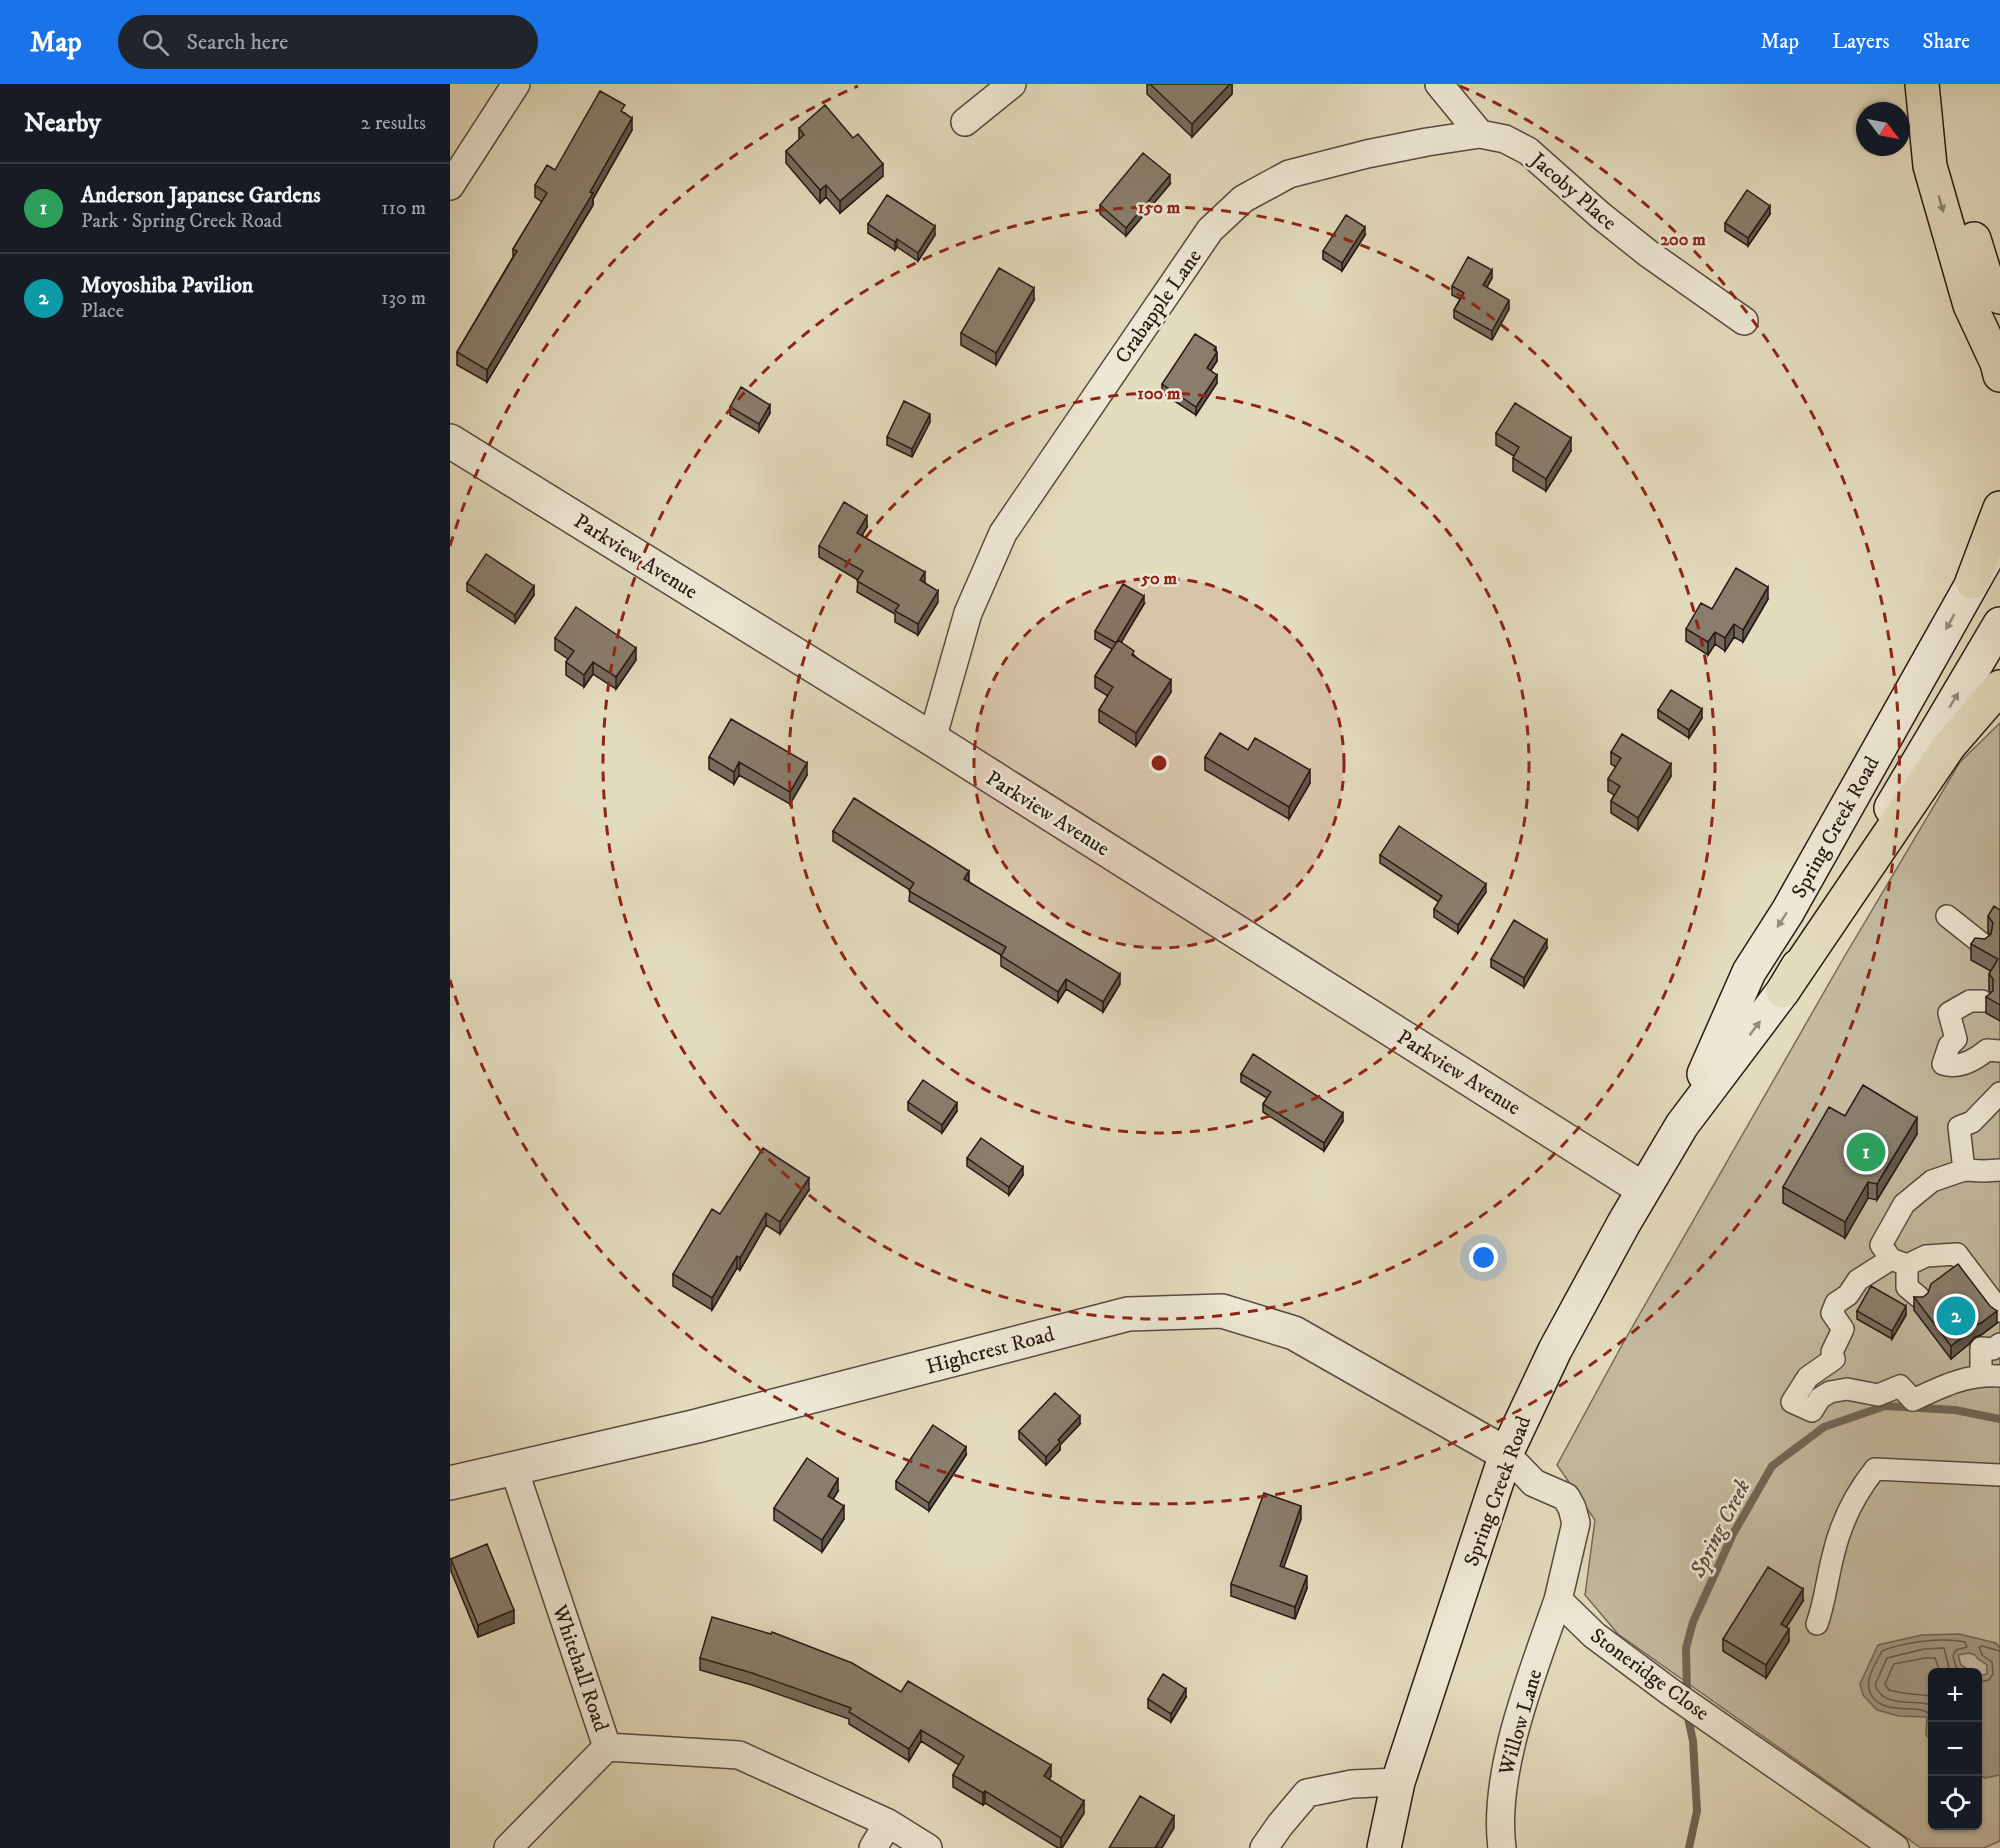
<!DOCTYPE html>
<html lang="en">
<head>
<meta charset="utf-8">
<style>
	body { margin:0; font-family:"IM FELL DW Pica",serif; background:#20242c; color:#f1f3f6 }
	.controls { position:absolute; right:18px; bottom:18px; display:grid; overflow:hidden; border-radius:9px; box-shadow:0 2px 4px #0004 }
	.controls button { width:54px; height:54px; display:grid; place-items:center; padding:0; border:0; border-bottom:2px solid #363941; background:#171b24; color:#f1f3f6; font:30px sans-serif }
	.compass { position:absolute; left:1406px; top:18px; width:54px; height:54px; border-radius:50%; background:#171b24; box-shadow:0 2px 4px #0004; rotate:122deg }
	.you { position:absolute; left:1034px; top:1174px; width:21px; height:21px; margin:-15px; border:4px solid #fff; border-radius:50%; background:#1a73e8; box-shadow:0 0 0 9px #1a73e833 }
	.badge { display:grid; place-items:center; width:39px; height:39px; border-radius:50%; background:#1a73e8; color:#fff; font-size:20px; font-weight:700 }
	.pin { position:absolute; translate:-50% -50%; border:3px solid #fff; box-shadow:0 2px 6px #0006 }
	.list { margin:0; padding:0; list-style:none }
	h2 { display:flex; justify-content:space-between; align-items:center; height:78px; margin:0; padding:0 24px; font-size:26px }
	h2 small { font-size:20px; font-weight:400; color:#9ea1a6 }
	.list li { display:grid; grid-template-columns:39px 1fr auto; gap:18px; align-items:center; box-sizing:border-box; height:90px; padding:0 24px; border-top:2px solid #363941 }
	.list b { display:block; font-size:22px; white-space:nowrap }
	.list p { margin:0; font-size:20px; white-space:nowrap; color:#9ea1a6 }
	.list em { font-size:20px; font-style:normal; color:#9ea1a6 }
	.icon { flex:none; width:33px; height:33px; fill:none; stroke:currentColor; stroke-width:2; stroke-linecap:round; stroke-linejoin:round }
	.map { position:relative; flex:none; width:1550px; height:1764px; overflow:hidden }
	header { display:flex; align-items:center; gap:36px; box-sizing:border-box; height:84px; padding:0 30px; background:#1a73e8; color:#fff }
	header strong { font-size:28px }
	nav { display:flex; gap:33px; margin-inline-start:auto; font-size:21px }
	.search { width:420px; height:54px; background:#20242c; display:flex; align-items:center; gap:15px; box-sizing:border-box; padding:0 21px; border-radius:33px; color:#9ea1a6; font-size:22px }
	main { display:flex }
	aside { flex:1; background:#171b24 }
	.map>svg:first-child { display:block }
	.green { fill:#c3baa0; stroke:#756a5a; stroke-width:1.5; fill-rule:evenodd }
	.water { fill:#a39984; stroke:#716657; stroke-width:1.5 }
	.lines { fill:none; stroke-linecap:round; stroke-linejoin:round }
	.shore { stroke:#655a4c; stroke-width:1.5 }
	.stream { stroke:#716657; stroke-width:8 }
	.pedestrian-casing { stroke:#564a3e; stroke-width:24 }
	.minor-casing { stroke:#564a3e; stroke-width:30 }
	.tertiary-casing { stroke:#564a3e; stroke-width:36 }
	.secondary-casing { stroke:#271a14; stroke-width:36 }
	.primary-casing { stroke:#271a14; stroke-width:36 }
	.pedestrian { stroke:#ede8d4; stroke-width:21 }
	.minor { stroke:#ede8d4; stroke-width:27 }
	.tertiary { stroke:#ede8d4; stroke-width:33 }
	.secondary { stroke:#ede8d4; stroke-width:33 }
	.primary { stroke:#e3dbbd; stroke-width:33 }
	.wall { fill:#766c5d; stroke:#271a14; stroke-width:1.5 }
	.shaded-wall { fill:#60584c; stroke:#271a14; stroke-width:1.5 }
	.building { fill:#897e6c; stroke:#271a14; stroke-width:1.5 }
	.oneway { fill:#8e8471 }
	.oneway2 { fill:#948b7e }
	.ring { fill:none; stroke:#8f2418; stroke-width:3; stroke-dasharray:10 8 }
	.labels { text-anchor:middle; stroke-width:5; stroke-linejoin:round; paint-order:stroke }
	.street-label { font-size:21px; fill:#271a14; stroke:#ede8d4 }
	.water-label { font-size:22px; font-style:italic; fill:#594d41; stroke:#ede8d4 }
	.centre { fill:#8f2418; stroke:#ede8d4; stroke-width:3 }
	.ring-label { font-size:18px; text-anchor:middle; font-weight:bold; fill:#8f2418; stroke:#ede8d4; stroke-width:5; stroke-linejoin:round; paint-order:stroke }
</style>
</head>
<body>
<header>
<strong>Map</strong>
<div class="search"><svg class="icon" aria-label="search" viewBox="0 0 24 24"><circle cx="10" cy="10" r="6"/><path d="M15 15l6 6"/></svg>Search here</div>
<nav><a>Map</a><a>Layers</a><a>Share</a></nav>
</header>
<main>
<aside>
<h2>Nearby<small>2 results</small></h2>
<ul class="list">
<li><span class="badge" style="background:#2e9e5b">1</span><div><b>Anderson Japanese Gardens</b><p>Park · Spring Creek Road</p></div><em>110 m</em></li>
<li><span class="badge" style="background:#0f9aa8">2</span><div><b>Moyoshiba Pavilion</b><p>Place</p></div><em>130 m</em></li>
</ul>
</aside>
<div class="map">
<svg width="1550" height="1764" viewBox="0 0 1550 1764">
	<rect width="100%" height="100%" fill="#e3dbbd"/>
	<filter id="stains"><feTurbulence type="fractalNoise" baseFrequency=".00333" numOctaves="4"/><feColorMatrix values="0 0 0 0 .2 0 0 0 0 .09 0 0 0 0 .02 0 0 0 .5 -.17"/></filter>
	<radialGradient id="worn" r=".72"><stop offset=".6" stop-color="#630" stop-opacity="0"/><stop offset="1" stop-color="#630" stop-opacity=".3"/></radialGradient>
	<!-- green -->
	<path class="green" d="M1550,639V1757L1534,1764H1471L1168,1550L1135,1511L1145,1436L1107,1381L1172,1261L1393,875L1510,678ZM1482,1588H1528V1742H1482Z"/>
	<!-- water -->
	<path class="water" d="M1509,1550L1546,1559L1550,1564V1691L1535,1694L1528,1691V1592L1537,1590V1581L1528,1575L1525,1571L1519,1569L1508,1571L1511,1581L1522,1588H1482V1657L1476,1651L1477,1633L1449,1632L1427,1626L1413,1611L1410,1600L1428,1561L1472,1551Z"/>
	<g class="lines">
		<!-- shore -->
		<path class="shore" d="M1528,1598L1539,1596L1543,1590L1542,1578L1532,1571L1529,1563L1532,1562L1550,1567
			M1482,1612L1452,1609L1439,1606L1435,1600L1444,1580L1475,1574H1485L1490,1588
			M1482,1621C1463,1615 1434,1625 1425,1601L1437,1574L1474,1565L1494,1564L1500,1588
			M1482,1632C1470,1618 1441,1632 1424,1615C1411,1599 1424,1583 1432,1567C1453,1558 1493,1553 1515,1558L1517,1563L1506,1566L1503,1572L1506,1583L1512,1588"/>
		<!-- stream -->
		<path class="stream" d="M1237,1611L1236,1564L1243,1538L1283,1450L1322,1382L1374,1343L1435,1322L1505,1326L1550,1335
			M1237,1629L1243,1657L1247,1727L1239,1764"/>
		<!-- pedestrian casing -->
		<g class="pedestrian-casing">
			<path id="pedestrian" d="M1497,832L1531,859
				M1532,917H1520L1499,929L1506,955L1499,962L1493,980C1509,985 1525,976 1537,966L1550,967
				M1550,1009L1522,1038L1509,1043L1514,1086L1482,1097L1454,1120L1431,1161L1441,1175L1408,1196L1398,1211L1386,1219L1382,1229L1393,1245L1382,1268L1384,1275L1358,1293L1342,1318L1362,1327L1370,1314L1380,1308L1397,1305L1428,1311L1450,1302L1463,1316C1493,1302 1516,1290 1550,1292
				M1514,1086L1534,1087L1550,1086
				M1441,1175L1457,1181L1476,1172L1507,1170L1550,1227
				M1457,1181V1203L1469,1213
				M1531,1291V1264L1543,1265L1550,1260
				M1367,1540C1375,1518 1377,1495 1383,1472C1390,1441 1405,1410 1425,1385L1550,1391"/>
		</g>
		<!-- minor casing -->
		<g class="minor-casing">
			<path id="minor" d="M989,0L1030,50L1055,55L1078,67L1150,131L1199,170L1294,237
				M515,38L562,0
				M0,102L66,0
				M482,655L518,529L553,449L760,146L793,115L839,90L917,70L977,58L1030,50
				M1056,1370L1084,1399L1116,1413L1122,1424L1126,1439L1108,1516L1144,1551L1219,1607L1445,1764
				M64,1385L157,1663
				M157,1663L289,1671L438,1739L478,1764
				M58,1764L157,1663
				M423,1764L438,1739
				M814,1764L830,1741L857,1709L902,1700L948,1698
				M1052,1764C1042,1688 1083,1588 1108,1516"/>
		</g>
		<!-- tertiary casing -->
		<g class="tertiary-casing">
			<path id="tertiary" d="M0,357L482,655L1193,1105
				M0,1399L247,1342L678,1230L772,1227L844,1249L1056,1370"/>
		</g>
		<!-- secondary casing -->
		<g class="secondary-casing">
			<path id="secondary" d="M1441,724L1550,540
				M1254,990L1299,888L1338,827L1537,473
				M934,1764L948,1698L1056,1370L1105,1266L1174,1139L1232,1041L1333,907L1348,882"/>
		</g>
		<!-- primary casing -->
		<g class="primary-casing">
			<path id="primary" d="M1472,0L1480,82L1520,221L1547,279L1550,291
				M1524,155L1537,197L1550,213
				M1522,498L1550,424
				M1333,907L1499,662L1550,603"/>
		</g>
		<!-- pedestrian -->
		<use href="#pedestrian" class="pedestrian"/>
		<!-- minor -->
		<use href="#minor" class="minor"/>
		<!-- tertiary -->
		<use href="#tertiary" class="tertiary"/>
		<!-- secondary -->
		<use href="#secondary" class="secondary"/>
		<!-- primary -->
		<use href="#primary" class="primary"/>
	</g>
	<!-- wall -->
	<path class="wall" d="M697,0H782V10L742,53L697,10Z
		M175,29L182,46L143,115V121L37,298L7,281V268L63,173V165L92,118L85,113V101L105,86Z
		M349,44L433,92L390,129L376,113L370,119L336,79V67L349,56Z
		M720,100L676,152L650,130V121Z
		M1320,130L1298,162L1275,147V139Z
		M418,140L485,151L468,177L447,163L445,166L418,149Z
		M915,151L892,187L873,175V167Z
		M1042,194L1037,203L1059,225L1042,256L1004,234V226L1010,215L1002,211V202Z
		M584,216L546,281L511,261V249Z
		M766,267L767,277L761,286L767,299L746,331L712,309V300Z
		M280,323L320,329L309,348L280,331Z
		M480,338L462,373L437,361V353Z
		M1046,349L1121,367L1096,407L1063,387V374L1064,372L1046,361Z
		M417,443L412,451L475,499L488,518L468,551L445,538V530L407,508L408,496L369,473V462Z
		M17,499L84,511L65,539L17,507Z
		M1318,515L1293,558L1284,553L1275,567L1265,560L1258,571L1236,557V545L1262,525Z
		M694,520L671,558L721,608L686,662L649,638V626L658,612L645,604V592L662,565L645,555V547Z
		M105,554L186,576L166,605L143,590L134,603L116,591V578L118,575L105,566Z
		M1208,626L1252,634L1239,654L1208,634Z
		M798,666L860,699L839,735L755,686V673Z
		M1161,668L1221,692L1188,746L1161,729V717L1164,711L1158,707V695L1166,683L1161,680Z
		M259,673L357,691L340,720L289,691L284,700L259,685Z
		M383,747L519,797V798L670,900L653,928L616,905L608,918L551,882V871L459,817L460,806L383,757Z
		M930,771L1036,808L1008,849L984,833V825L989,818L930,779Z
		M1550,826V937L1536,929V913L1541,909L1539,906V890L1541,887L1521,876V860L1535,855L1540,851L1538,848V832Z
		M1097,864L1074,903L1041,883V875Z
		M791,990L893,1037L874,1067L813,1028V1020L817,1014L791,998Z
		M458,1018L507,1027L492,1049L458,1026Z
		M1395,1032L1467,1050L1427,1116L1418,1114L1395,1154L1333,1119V1103Z
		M517,1074L573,1091L559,1111L517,1082Z
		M359,1106L330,1150L316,1141L290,1186L287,1184L262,1226L223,1202V1190L270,1130Z
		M1464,1213L1547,1239L1531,1251L1525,1253L1519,1260L1501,1275L1464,1226Z
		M1407,1227L1456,1231L1442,1255L1407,1235Z
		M630,1340L610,1361V1366L596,1381L569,1355V1347Z
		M516,1371L479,1427L446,1405V1397Z
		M388,1407L383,1415L394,1435L372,1468L324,1436V1424Z
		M851,1435L833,1483L857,1504L845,1535L781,1512V1500Z
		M1,1475L64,1539L28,1553L1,1487Z
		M1353,1517L1336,1543L1339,1557L1316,1594L1273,1567V1555Z
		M250,1574L451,1608L601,1692L599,1695L634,1729L612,1764H608L535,1719L533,1721L503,1703V1691L509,1681L471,1657L459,1677L399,1640V1635L302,1601L250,1586Z
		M736,1613L721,1638L698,1624V1615Z"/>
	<!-- shaded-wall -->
	<path class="shaded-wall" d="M780,0H782V10L742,53V40Z
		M182,34V46L143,115V121L37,298V286Z
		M433,80V92L390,129V117Z
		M720,91V100L676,152V144Z
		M376,101V113L370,119V106Z
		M1320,122V130L1298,162V154Z
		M485,142V151L468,177V169Z
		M915,143V151L892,187V179Z
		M447,155V163L445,166V158Z
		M1042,186V194L1033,210V201Z
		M584,204V216L546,281V269Z
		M1059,216V225L1042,256V247Z
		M766,263V271L767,268V277L757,292V284Z
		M767,291V299L746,331V323Z
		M320,321V329L309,348V340Z
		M480,330V338L462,373V365Z
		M1121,354V367L1096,407V395Z
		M417,432V443L407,460V449Z
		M475,488V499L470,496Z
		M84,502V511L65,539V531Z
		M1318,503V515L1293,558V546Z
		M488,507V518L468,551V540Z
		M694,512V520L666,567V559Z
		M1284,540V553L1275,567V554Z
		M1265,548V560L1258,571V558Z
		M186,564V576L166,605V593Z
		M143,578V590L134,603V591Z
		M721,596V608L686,662V649Z
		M1252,625V634L1239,654V646Z
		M289,678V691L284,700V688Z
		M357,679V691L340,720V708Z
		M1221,680V692L1188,746V734Z
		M860,686V699L839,735V723Z
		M519,787V797L514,806V795Z
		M1036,800V808L1008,849V841Z
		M1097,856V864L1074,903V894Z
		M670,890V900L653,928V918Z
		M616,895V905L608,918V908Z
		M507,1019V1027L492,1049V1041Z
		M893,1029V1037L874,1067V1059Z
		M1467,1034V1050L1427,1116V1100Z
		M573,1083V1091L559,1111V1103Z
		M359,1094V1106L330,1150V1138Z
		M1418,1098V1114L1395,1154V1138Z
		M316,1129V1141L290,1186V1174Z
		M287,1172V1184L262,1226V1214Z
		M1456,1222V1231L1442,1255V1247Z
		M1547,1227V1239L1531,1251L1525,1253L1519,1260L1501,1275V1262L1525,1241Z
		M630,1332V1340L610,1361V1366L596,1381V1373L608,1356Z
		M516,1363V1371L479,1427V1419Z
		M388,1395V1407L378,1424V1412Z
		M394,1422V1435L372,1468V1456Z
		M851,1422V1435L830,1494V1482Z
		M857,1492V1504L845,1535V1523Z
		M1353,1505V1517L1331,1552V1540Z
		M64,1526V1539L28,1553V1541Z
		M1339,1545V1557L1316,1594V1581Z
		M736,1605V1613L721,1638V1630Z
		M471,1646V1657L459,1677V1665Z
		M601,1681V1692L594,1704V1692Z
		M535,1707V1719L533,1721V1709Z
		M634,1717V1729L612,1764H611V1754Z
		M724,1732V1744L712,1764H705Z"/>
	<!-- building -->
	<path class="building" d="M700,0H780L742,40Z
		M150,7L175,21L171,27L182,34L140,108L143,109L37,286L7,268L67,167L63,165L97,109L85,101L97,81L105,86Z
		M375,21L403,54L408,50L433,80L390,117L376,101L370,106L336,67L354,51L349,44Z
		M693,69L720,91L676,144L650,121Z
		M1297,106L1320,122L1298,154L1275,139Z
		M437,111L485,142L468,169L447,155L445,158L418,140Z
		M896,131L915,143L892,179L873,167Z
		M1018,173L1042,186L1033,201L1059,216L1042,247L1004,226L1014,209L1002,202Z
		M549,184L584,204L546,269L511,249Z
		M745,250L766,263L764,266L767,268L757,284L767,291L746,323L712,300Z
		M291,303L320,321L309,340L280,323Z
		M454,317L480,330L462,365L437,353Z
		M1065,319L1121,354L1096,395L1063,374L1069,363L1046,349Z
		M394,418L417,432L407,449L475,488L470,496L488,507L468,540L445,527L449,521L407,497L413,487L369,462Z
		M36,470L84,502L65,531L17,499Z
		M1286,484L1318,503L1293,546L1284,540L1275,554L1265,548L1258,558L1236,545L1251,519L1262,525Z
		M673,500L694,512L666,559L645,547Z
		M126,523L186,564L166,593L143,578L134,591L116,578L124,567L105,554Z
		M668,556L684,567L682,571L721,596L686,649L649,626L663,603L645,592Z
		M1221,606L1252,625L1239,646L1208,626Z
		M281,635L357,679L340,708L289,678L284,688L259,673Z
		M770,649L798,666L805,654L860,686L839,723L755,673Z
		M1172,650L1221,680L1188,734L1161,717L1170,702L1158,695L1171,674L1161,668Z
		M404,714L519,787L514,795L670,890L653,918L616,895L608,908L551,872L556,863L459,807L464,799L383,747Z
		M949,742L1036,800L1008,841L984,825L992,812L930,771Z
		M1544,822L1550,826V921L1536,913L1543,907V895L1539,890L1548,875L1521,860L1525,854L1535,855L1541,850L1543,839L1538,832Z
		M1064,836L1097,856L1074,894L1041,875Z
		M803,970L893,1029L874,1059L813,1020L821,1008L791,990Z
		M473,996L507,1019L492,1041L458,1018Z
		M1413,1001L1467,1034L1427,1100L1418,1098L1395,1138L1333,1103L1379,1023L1395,1032Z
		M531,1054L573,1083L559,1103L517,1074Z
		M313,1064L359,1094L330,1138L316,1129L290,1174L287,1172L262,1214L223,1190L262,1125L270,1130Z
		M1508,1180L1540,1222L1547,1227L1531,1239L1525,1241L1519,1248L1501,1262L1464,1213H1473L1478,1209L1481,1200Z
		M1421,1202L1456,1222L1442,1247L1407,1227Z
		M605,1309L630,1332L608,1356L610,1358L596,1373L569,1347Z
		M483,1341L516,1363L479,1419L446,1397Z
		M357,1374L388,1395L378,1412L394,1422L372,1456L324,1424Z
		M814,1409L851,1422L830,1482L857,1492L845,1523L781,1500Z
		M37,1460L64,1526L28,1541L1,1475Z
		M1318,1483L1353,1505L1331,1540L1339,1545L1316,1581L1273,1555Z
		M262,1533L321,1550L322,1548L402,1579L451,1608L458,1597L601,1681L594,1692L634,1717L611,1754L535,1707L533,1709L503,1691L514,1672L471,1646L459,1665L399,1628L401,1624L302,1589L250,1574Z
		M713,1590L736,1605L721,1630L698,1615Z
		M690,1712L724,1732L705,1764H659Z"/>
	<!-- one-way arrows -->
	<defs><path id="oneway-solid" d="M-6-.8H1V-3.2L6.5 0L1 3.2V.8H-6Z" transform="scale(1.5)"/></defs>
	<use class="oneway" href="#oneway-solid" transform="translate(1491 120) rotate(74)"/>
	<g class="oneway2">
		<use href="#oneway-solid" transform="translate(1500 538) rotate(119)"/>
		<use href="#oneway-solid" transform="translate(1504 616) rotate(-59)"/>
		<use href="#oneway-solid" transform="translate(1332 836) rotate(123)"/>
		<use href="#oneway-solid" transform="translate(1305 944) rotate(-53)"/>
	</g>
	<!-- distance rings -->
	<circle cx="709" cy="679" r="185" fill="#8f2418" fill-opacity=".12"/>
	<g class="ring">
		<circle cx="709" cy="679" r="185"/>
		<circle cx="709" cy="679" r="370"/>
		<circle cx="709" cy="679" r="556"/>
		<path d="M0 462A741 741 0 0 1 408 2M1010 2A741 741 0 1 1 0 896"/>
	</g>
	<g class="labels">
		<!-- street labels -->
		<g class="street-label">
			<text transform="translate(1124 107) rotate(41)" y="7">Jacoby Place</text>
			<text transform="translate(708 222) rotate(-55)" y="7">Crabapple Lane</text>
			<text transform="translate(186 472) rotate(32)" y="7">Parkview Avenue</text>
			<text transform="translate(598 729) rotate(32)" y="7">Parkview Avenue</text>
			<text transform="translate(1385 743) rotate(-61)" y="7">Spring Creek Road</text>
			<text transform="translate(1009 988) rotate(32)" y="7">Parkview Avenue</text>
			<text transform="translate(540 1266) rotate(-15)" y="7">Highcrest Road</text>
			<text transform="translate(1047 1407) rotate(-70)" y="7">Spring Creek Road</text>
			<text transform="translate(131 1584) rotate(71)" y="7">Whitehall Road</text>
			<text transform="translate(1200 1590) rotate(36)" y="7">Stoneridge Close</text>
			<text transform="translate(1070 1638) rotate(-74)" y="7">Willow Lane</text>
		</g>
		<!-- water labels -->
		<g class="water-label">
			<text transform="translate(1269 1444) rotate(-63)" y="8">Spring Creek</text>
		</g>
	</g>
	<circle cx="709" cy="679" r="9" class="centre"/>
	<g class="ring-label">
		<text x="709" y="129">150 m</text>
		<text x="1233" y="161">200 m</text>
		<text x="709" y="315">100 m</text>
		<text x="709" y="500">50 m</text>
	</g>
	<rect width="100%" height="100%" filter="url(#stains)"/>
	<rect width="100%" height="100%" fill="url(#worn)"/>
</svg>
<div class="controls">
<button>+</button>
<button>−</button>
<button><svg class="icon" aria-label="locate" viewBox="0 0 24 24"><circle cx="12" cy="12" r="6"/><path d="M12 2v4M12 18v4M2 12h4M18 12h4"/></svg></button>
</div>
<svg class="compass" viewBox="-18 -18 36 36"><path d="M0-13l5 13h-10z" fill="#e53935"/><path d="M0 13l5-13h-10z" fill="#9ea1a6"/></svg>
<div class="you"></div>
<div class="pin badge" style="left:1416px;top:1068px;background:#2e9e5b">1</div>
<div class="pin badge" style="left:1506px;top:1232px;background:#0f9aa8">2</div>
</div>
</main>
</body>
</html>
